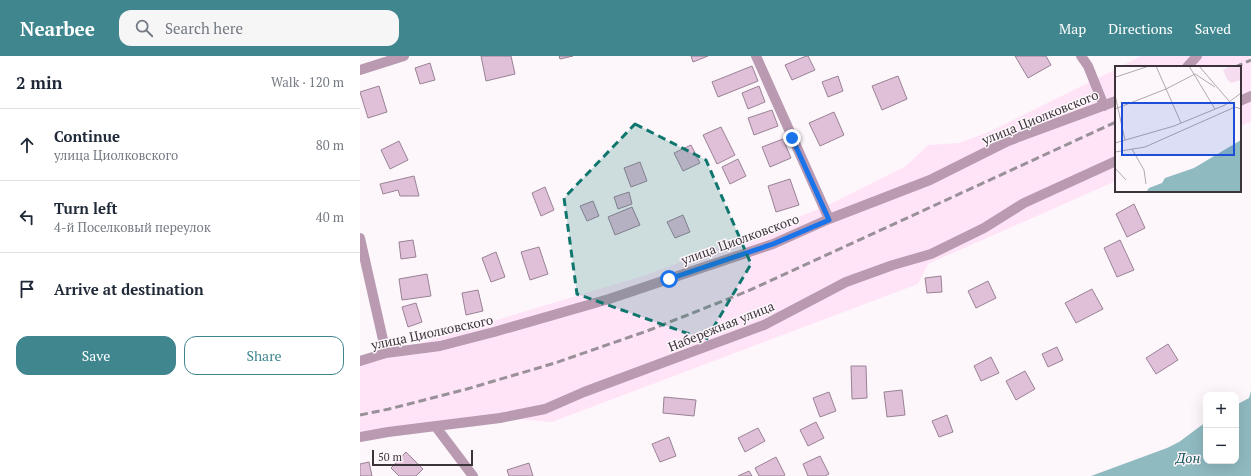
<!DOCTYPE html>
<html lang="en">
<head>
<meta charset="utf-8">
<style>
	body { margin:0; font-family:"PT Serif",serif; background:#f6f6f7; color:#1f2937 }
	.controls { position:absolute; right:12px; bottom:12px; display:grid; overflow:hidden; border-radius:8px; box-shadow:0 4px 16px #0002 }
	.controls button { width:36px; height:36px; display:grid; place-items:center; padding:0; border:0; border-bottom:1px solid #e0e1e3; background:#fff; color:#1f2937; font:20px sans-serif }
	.scale { position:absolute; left:12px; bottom:10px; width:101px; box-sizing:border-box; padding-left:4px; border:2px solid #3c323a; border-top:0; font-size:11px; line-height:14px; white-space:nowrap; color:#3c323a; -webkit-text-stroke:3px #fdf7fb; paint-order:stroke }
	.stop { position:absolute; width:12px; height:12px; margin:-9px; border:3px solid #1a73e8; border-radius:50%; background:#fff }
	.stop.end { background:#1a73e8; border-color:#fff; box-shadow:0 1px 4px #0008 }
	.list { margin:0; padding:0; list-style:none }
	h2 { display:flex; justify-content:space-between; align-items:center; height:52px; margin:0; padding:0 16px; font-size:17px }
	h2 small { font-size:13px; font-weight:400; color:#747a83 }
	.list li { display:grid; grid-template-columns:26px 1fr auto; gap:12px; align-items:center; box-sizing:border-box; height:72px; padding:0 16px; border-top:1px solid #e0e1e3 }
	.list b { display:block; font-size:15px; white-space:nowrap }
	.list p { margin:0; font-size:13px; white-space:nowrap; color:#747a83 }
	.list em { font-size:13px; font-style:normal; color:#747a83 }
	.actions { display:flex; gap:8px; padding:12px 16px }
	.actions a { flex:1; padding:9px 0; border:1px solid #3f868f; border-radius:12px; text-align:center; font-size:14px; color:#3f868f }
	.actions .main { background:#3f868f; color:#fff }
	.icon { flex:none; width:22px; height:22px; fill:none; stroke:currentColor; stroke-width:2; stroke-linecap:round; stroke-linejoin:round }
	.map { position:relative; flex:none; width:891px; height:420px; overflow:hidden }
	header { display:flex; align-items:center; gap:24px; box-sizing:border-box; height:56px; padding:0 20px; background:#3f868f; color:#fff }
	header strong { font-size:19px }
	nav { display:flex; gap:22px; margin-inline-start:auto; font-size:14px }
	.search { width:280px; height:36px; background:#f6f6f7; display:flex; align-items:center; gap:10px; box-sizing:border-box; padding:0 14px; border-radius:12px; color:#747a83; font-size:15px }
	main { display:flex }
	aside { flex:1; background:#fff }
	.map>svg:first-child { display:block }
	.built { fill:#ffe4f8 }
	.water { fill:#8fbac0 }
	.building { fill:#dfc0d8; stroke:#9a8295 }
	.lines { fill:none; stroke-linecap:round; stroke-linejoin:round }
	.street { stroke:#b99ab1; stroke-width:10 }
	.rail { stroke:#999197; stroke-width:3; stroke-dasharray:8 4; stroke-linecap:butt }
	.route { stroke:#1a73e8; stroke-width:5 }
	.marked { fill:#0f766e; fill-opacity:0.2; stroke:#0f766e; stroke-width:3; stroke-dasharray:8 5; stroke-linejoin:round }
	.labels { text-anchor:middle; stroke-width:3; stroke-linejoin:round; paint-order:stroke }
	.street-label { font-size:13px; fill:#3c323a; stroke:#fdf7fb }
	.water-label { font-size:14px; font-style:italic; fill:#15535b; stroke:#fdf7fb }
	.inset-river { fill:none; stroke:#8fbac0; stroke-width:2 }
	.inset-road { fill:none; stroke:#b0a8ae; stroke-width:1 }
	.view { fill:#1d4ed8; fill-opacity:0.15; stroke:#1d4ed8; stroke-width:2 }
	.inset-edge { fill:none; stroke:#3c323a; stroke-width:2 }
</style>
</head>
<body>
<header>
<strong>Nearbee</strong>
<div class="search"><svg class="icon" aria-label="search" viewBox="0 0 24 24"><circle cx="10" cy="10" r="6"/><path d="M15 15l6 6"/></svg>Search here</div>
<nav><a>Map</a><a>Directions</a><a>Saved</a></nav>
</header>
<main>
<aside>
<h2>2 min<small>Walk · 120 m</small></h2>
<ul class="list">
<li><svg class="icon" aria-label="ahead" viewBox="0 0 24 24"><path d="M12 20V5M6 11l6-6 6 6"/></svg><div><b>Continue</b><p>улица Циолковского</p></div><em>80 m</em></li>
<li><svg class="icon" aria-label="left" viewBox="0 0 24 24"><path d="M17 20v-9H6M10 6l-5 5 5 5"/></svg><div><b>Turn left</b><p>4-й Поселковый переулок</p></div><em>40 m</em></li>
<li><svg class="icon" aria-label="arrive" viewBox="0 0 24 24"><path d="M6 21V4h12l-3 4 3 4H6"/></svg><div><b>Arrive at destination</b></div></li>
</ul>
<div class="actions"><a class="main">Save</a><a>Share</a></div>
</aside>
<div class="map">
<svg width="891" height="420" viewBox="0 0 891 420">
	<rect width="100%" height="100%" fill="#fdf7fb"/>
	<!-- built -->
	<path class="built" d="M781,0H891V66L880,70V11H759Z
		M756,13V125L568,208L558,228L192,366L115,360L0,377V300L34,295L289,218L464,151L546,110L568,89L599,87L631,75Z"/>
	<!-- water -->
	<path class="water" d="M891,335V420H731L807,392L819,386L846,366V405H876V349L889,342Z"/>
	<!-- building -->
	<path class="building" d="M121,0H151L155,18L126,25Z
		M199,0H213L200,3Z
		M331,0H348L333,6Z
		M446,0H448L455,14L432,24L425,9Z
		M655,0H686L691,9L668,22Z
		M70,7L75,24L60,28L55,12Z
		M392,10L398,25L358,41L352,26Z
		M478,20L483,35L468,41L462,26Z
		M538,20L547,43L522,54L512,30Z
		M19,30L27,56L8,62L0,36Z
		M399,30L405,46L388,53L382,37Z
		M412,54L418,70L394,79L388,62Z
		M474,56L484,79L460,90L449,67Z
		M361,71L375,99L357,108L343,79Z
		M423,83L431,102L410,111L402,91Z
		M39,85L48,104L30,113L21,94Z
		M331,89L340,107L323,115L314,97Z
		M378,103L386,120L370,128L362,111Z
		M280,106L287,125L271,131L264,112Z
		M54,120L59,140H40L38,134L23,138L20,128Z
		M430,123L439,149L416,156L408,130Z
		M185,131L194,154L181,160L172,137Z
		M269,136L272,148L258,153L254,141Z
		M233,145L239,160L227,165L220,150Z
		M774,148L785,172L767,181L756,158Z
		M272,151L280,169L255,179L248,161Z
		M323,159L330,176L315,182L307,166Z
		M53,184L56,201L41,203L39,186Z
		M760,184L774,214L757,221L744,192Z
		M179,191L188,218L170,224L161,196Z
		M136,196L145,221L131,226L122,202Z
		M67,218L71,240L42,244L39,223Z
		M581,220L582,236L567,237L565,222Z
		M628,225L636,242L616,252L608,235Z
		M732,233L743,253L716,267L705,247Z
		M118,234L123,255L106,259L102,237Z
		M56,247L62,266L48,271L42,251Z
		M808,288L818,304L796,318L786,302Z
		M697,291L703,304L688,311L682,298Z
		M631,301L639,317L621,325L614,310Z
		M491,310H506L507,342L492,343Z
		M665,315L675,333L656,344L646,325Z
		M542,334L545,359L527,361L524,336Z
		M469,336L476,355L460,361L453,342Z
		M304,341L336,344L334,360L303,357Z
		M587,359L593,376L579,381L572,365Z
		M456,366L464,382L448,390L440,374Z
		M398,372L405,385L385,396L378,382Z
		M309,381L316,400L300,406L292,388Z
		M46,396L63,413L56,420H39L31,412Z
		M460,400L469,418L465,420H448L443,408Z
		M416,401L425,419L423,420H399L395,412Z
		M9,406L12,420H0V408Z
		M169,407L173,420H149L147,414Z
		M389,415L392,420H378Z"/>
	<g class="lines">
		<!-- street -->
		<path class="street" d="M396,0L469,163
			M721,0L728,10L744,50
			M827,11L837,0
			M0,14L44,0
			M880,45L891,40
			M0,182L26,297
			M0,305L26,297L80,290L134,276L249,243L413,188L469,163L570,124L648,85L756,45
			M76,371L113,420
			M0,381L28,376L140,362L185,353L224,336L404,269L486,226L533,209L571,198L624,172L664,147L756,105"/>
		<!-- rail -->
		<path class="rail" d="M875,11L891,4
			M0,359L29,353L107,333L195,307L287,275L388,235L756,66"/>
	</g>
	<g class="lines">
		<!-- route -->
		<path class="route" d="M309,223L413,188L469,164L432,82"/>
	</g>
	<!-- marked area -->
	<path class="marked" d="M275,68L346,104L391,208L346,284L217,238L204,142Z"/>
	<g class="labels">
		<!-- street labels -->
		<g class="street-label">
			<text transform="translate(680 61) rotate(-22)" y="5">улица Циолковского</text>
			<text transform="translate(380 183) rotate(-20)" y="5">улица Циолковского</text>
			<text transform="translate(361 270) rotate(-22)" y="5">Набережная улица</text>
			<text transform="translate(72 276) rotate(-12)" y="5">улица Циолковского</text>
		</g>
		<!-- water labels -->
		<g class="water-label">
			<text x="828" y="407">Дон</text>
		</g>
	</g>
	<!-- overview -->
	<g transform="translate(755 10)">
		<rect width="126" height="126" fill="#fdf7fb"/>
		<path d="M115,0H126V14L116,17L112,13L108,4Z" fill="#f6dcef"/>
		<path d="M126,74V126H31L34,122L47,117L50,112L79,102Z" fill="#8fbac0"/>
		<path class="inset-river" d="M115,126L126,121"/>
		<path class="inset-road" d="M41,0L66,57M74,0L100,43M84,0L114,35M80,8L100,21M1,11L34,0M0,29L10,74M0,43L51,23L80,8M0,77L59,60L110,39L126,27M17,83L29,104L31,118M0,86L30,81L120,41L126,43M0,102L11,114"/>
		<path class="view" d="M7,37H119V89H7Z"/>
		<rect width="126" height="126" class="inset-edge"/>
	</g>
</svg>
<div class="controls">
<button>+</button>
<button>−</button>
</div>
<div class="scale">50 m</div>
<div class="stop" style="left:309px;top:223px"></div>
<div class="stop end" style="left:432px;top:82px"></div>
</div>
</main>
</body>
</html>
